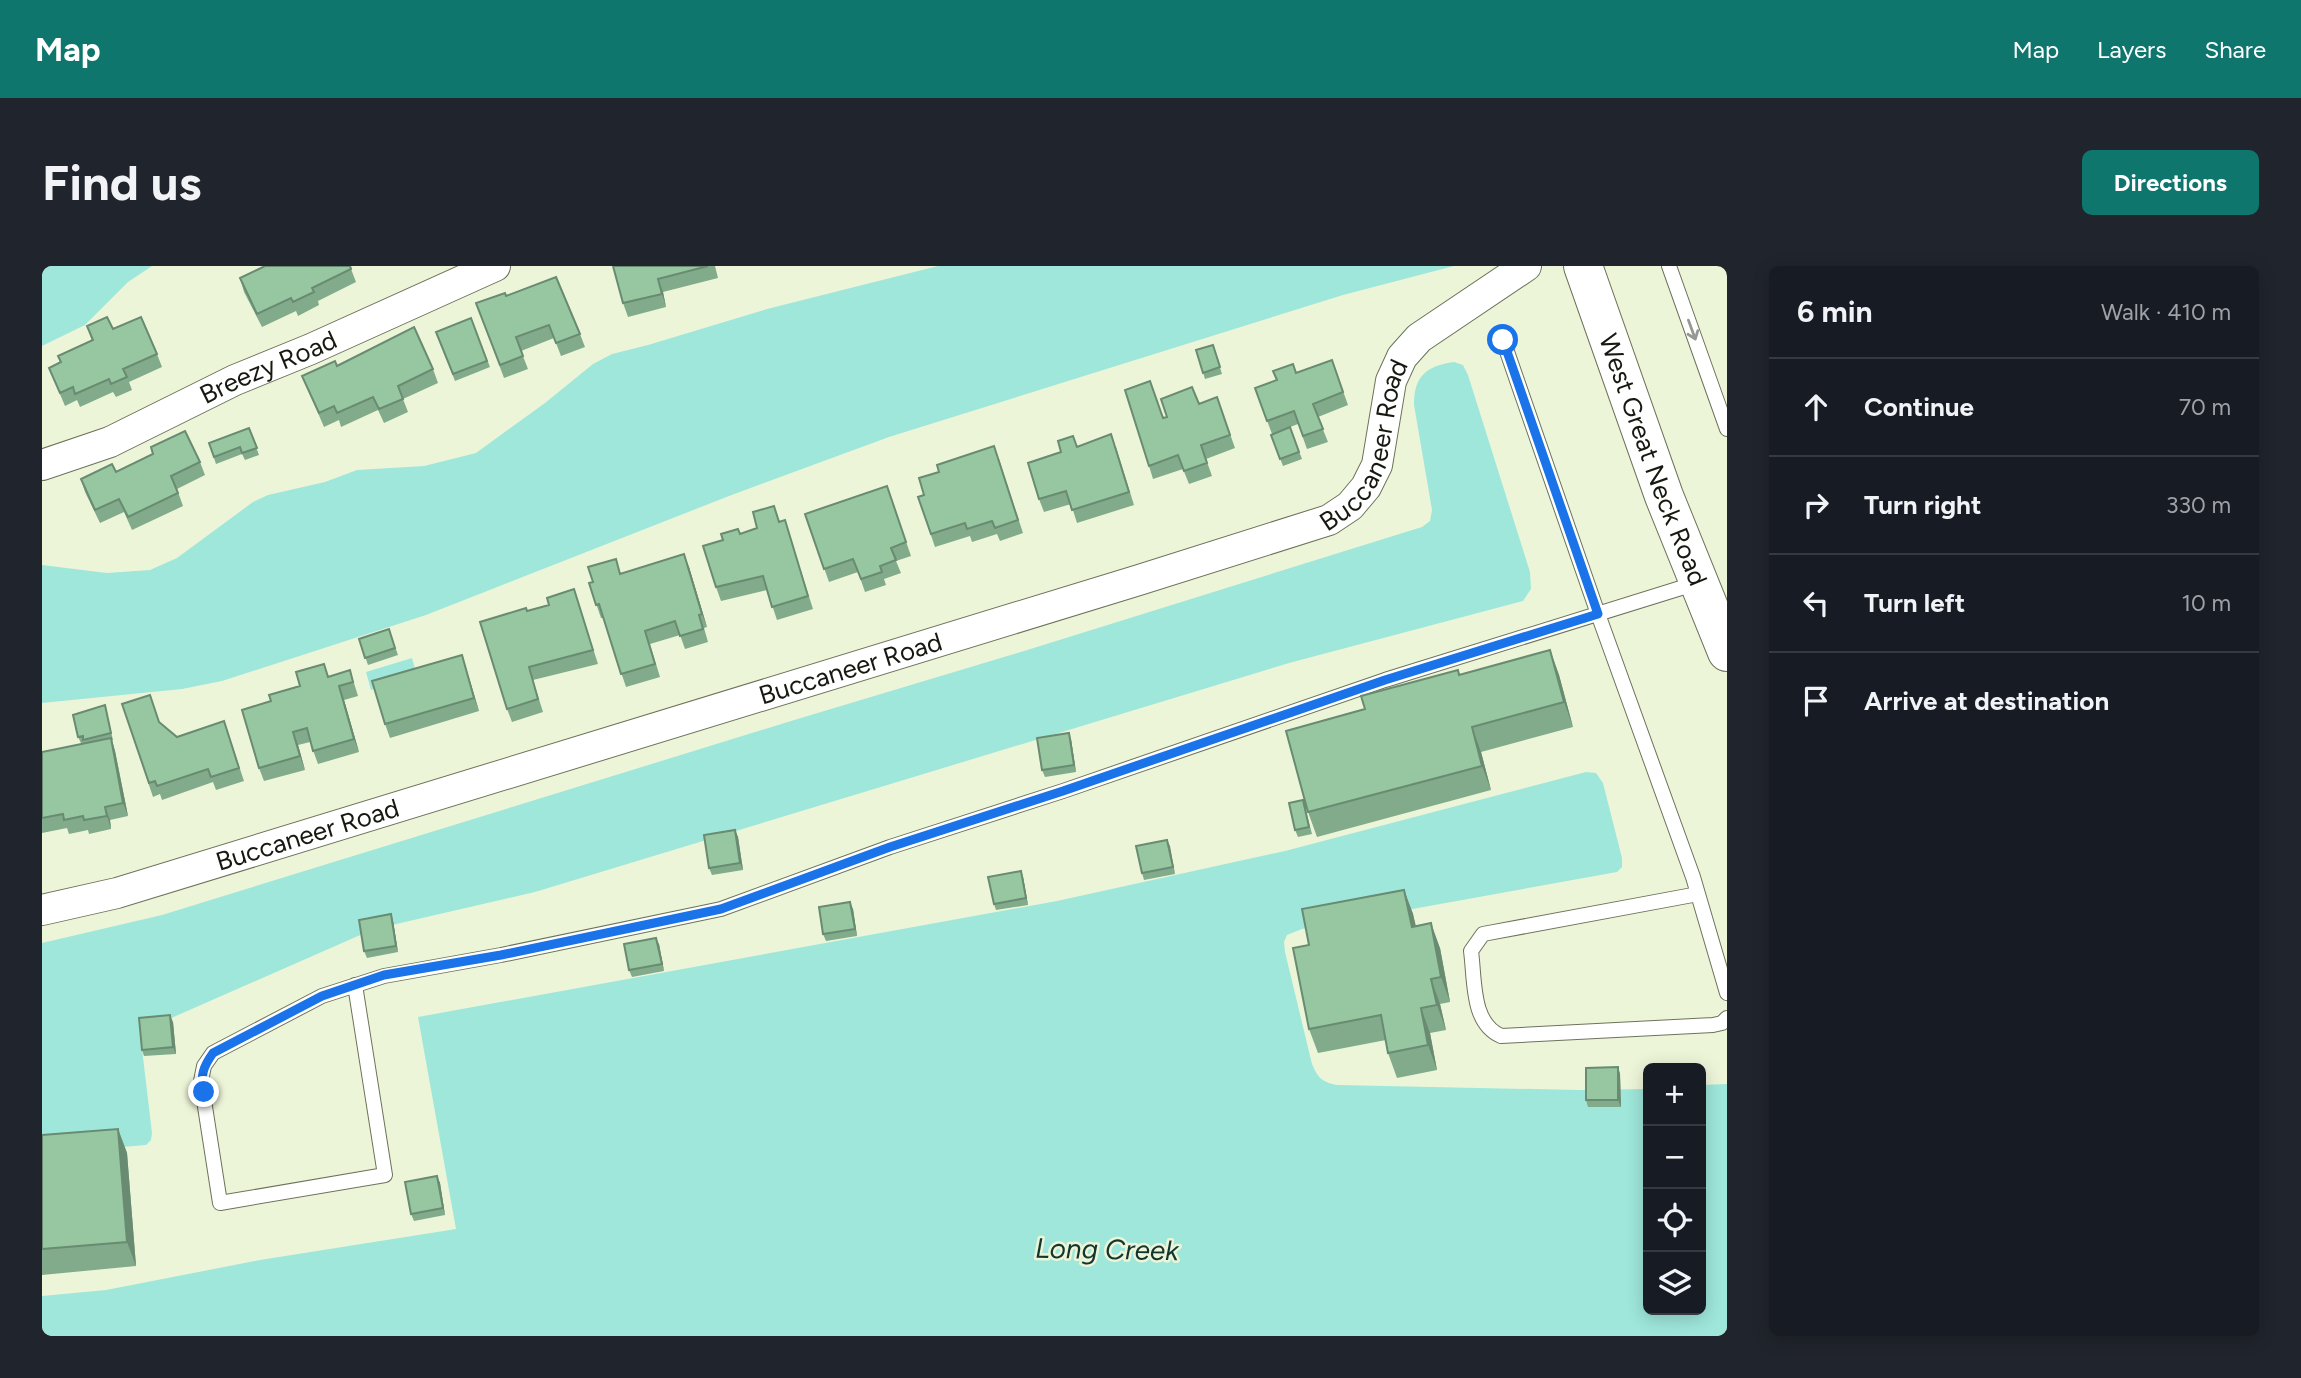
<!DOCTYPE html>
<html lang="en">
<head>
<meta charset="utf-8">
<style>
	body { margin:0; font-family:Figtree,sans-serif; background:#20242c; color:#f1f3f6 }
	.controls { position:absolute; right:21px; bottom:21px; display:grid; overflow:hidden; border-radius:10px; box-shadow:0 4px 18px #0003 }
	.controls button { width:63px; height:63px; display:grid; place-items:center; padding:0; border:0; border-bottom:2px solid #363941; background:#171b24; color:#f1f3f6; font:35px sans-serif }
	.stop { position:absolute; width:21px; height:21px; margin:-16px; border:5px solid #1a73e8; border-radius:50%; background:#fff }
	.stop.end { background:#1a73e8; border-color:#fff; box-shadow:0 2px 7px #0008 }
	.list { margin:0; padding:0; list-style:none }
	h2 { display:flex; justify-content:space-between; align-items:center; height:91px; margin:0; padding:0 28px; font-size:30px }
	h2 small { font-size:23px; font-weight:400; color:#9ea1a6 }
	.list li { display:grid; grid-template-columns:46px 1fr auto; gap:21px; align-items:center; box-sizing:border-box; height:98px; padding:0 28px; border-top:2px solid #363941 }
	.list b { display:block; font-size:26px; white-space:nowrap }
	.list em { font-size:23px; font-style:normal; color:#9ea1a6 }
	.icon { flex:none; width:38px; height:38px; fill:none; stroke:currentColor; stroke-width:2; stroke-linecap:round; stroke-linejoin:round }
	.map { position:relative; flex:none; width:1685px; height:1070px; overflow:hidden; border-radius:10px }
	header { display:flex; align-items:center; gap:42px; box-sizing:border-box; height:98px; padding:0 35px; background:#0f766e; color:#fff }
	header strong { font-size:33px }
	nav { display:flex; gap:38px; margin-inline-start:auto; font-size:24px }
	.intro { display:flex; align-items:center; justify-content:space-between; box-sizing:border-box; height:168px; padding:0 42px }
	h1 { margin:0; font-size:49px }
	.button { padding:18px 32px; border-radius:10px; background:#0f766e; color:#fff; font-size:24px; font-weight:700 }
	main { display:flex; gap:42px; padding:0 42px }
	aside { flex:1; background:#171b24; border-radius:10px; box-shadow:0 4px 18px #0003 }
	.map>svg:first-child { display:block }
	.water { fill:#9fe7db }
	.lines { fill:none; stroke-linecap:round; stroke-linejoin:round }
	.lane-casing { stroke:#6c735b; stroke-width:16 }
	.street-casing { stroke:#6c735b; stroke-width:32 }
	.secondary-casing { stroke:#6c735b; stroke-width:40 }
	.lane { stroke:#fff; stroke-width:14 }
	.street { stroke:#fff; stroke-width:30 }
	.secondary { stroke:#fff; stroke-width:38 }
	.wall { fill:#81ab8a }
	.shaded-wall { fill:#698b71 }
	.building { fill:#96c7a1; stroke:#698b71; stroke-width:2 }
	.oneway { stroke:#969893 }
	.route { stroke:#1a73e8; stroke-width:9 }
	.labels { text-anchor:middle; stroke-width:5; stroke-linejoin:round; paint-order:stroke }
	.street-label { font-size:26px; fill:#16190f; stroke:#edf5d9 }
	.water-label { font-size:28px; font-style:italic; fill:#123530; stroke:#edf5d9 }
</style>
</head>
<body>
<header>
<strong>Map</strong>
<nav><a>Map</a><a>Layers</a><a>Share</a></nav>
</header>
<div class="intro"><h1>Find us</h1><a class="button">Directions</a></div>
<main>
<div class="map">
<svg width="1685" height="1070" viewBox="0 0 1685 1070">
	<rect width="100%" height="100%" fill="#edf5d9"/>
	<!-- water -->
	<path class="water" d="M0,0H110L86,16L43,59L0,80Z
		M896,0H1412L1301,29L847,171L687,230L384,349L180,415L140,423L0,437V299L65,307L108,304L135,292L211,236L226,229L283,216L315,204L382,200L434,187L503,137L551,98L570,88L606,79L725,43Z
		M1412,96L1421,99L1426,109L1488,306L1489,323L1481,335L1247,397L493,626L337,662L316,670L118,757L100,783L110,867L109,874L104,879L0,888V677L120,649L749,455L972,388L1380,261L1388,255L1390,244L1372,139C1372,110 1384,100 1412,96Z
		M370,392L375,410L329,424L324,406Z
		M1544,506L1554,507L1561,517L1580,592V601L1575,606L1260,663L1245,669L1242,676L1243,686L1270,798C1276,812 1280,816 1295,819L1538,824L1606,823V1044H1659V819L1685,818V1070H0V1030L64,1024L218,994L414,963L376,751L1015,635L1243,585Z"/>
	<g class="lines">
		<!-- lane casing -->
		<g class="lane-casing">
			<path id="lane" d="M1627,0L1685,163
				M1461,74L1556,348L1651,611L1685,727
				M1656,628L1441,668L1429,685C1433,714 1429,757 1459,770L1671,759L1680,757L1685,752
				M313,719L343,909L178,937L159,815L162,800L171,787L280,730L342,710L459,689L679,643L848,581L1021,525L1343,414L1655,317"/>
		</g>
		<!-- street casing -->
		<g class="street-casing">
			<g id="street">
				<path id="s1" d="M0,199L68,176L193,114L269,83L453,0"/>
				<path id="s2" d="M0,644L75,627L1097,314L1287,254L1308,240L1324,221L1335,199L1349,115L1360,91L1377,72L1484,0"/>
			</g>
		</g>
		<!-- secondary casing -->
		<g class="secondary-casing">
			<g id="secondary">
				<path id="s3" d="M1541,0L1622,230L1685,386"/>
			</g>
		</g>
		<!-- lane -->
		<use href="#lane" class="lane"/>
		<!-- street -->
		<use href="#street" class="street"/>
		<!-- secondary -->
		<use href="#secondary" class="secondary"/>
	</g>
	<!-- wall -->
	<path class="wall" d="M571,0H673L676,12L621,26L624,41L586,51L581,37Z
		M309,3L314,16L276,35L277,39L256,50L254,45L220,61L202,26L198,12Z
		M464,30L538,68L543,81L519,90L512,72L479,85L486,103L462,112L434,37Z
		M429,52L448,101L413,115L394,66Z
		M45,60L71,63L115,88L120,101L87,116L90,124L74,131L71,126L38,141L35,134L23,140L7,102L18,96L16,90L50,75Z
		M1171,79L1180,108L1163,113L1154,84Z
		M1290,94L1306,139L1276,151L1286,176L1265,183L1256,158L1230,168L1213,122Z
		M295,100L391,103L396,117L361,133L366,146L342,157L336,144L299,161L297,154L282,161L260,110Z
		M1175,131L1193,182L1164,193L1170,210L1147,218L1141,203L1111,213L1107,200L1121,152Z
		M1248,161L1260,193L1241,200L1229,169Z
		M207,162L217,189L203,194L200,188L174,198L167,177Z
		M1035,181H1074L1092,239L1035,257L1029,238L1002,246L997,233L1019,186Z
		M957,193L981,267L958,275L955,268L930,276L928,270L893,281L876,231Z
		M158,196L163,209L135,223L141,240L90,264L82,246L58,257L43,226L39,213L74,206Z
		M845,220L869,290L854,295L859,307L842,313L844,319L823,326L816,306L787,316L763,248Z
		M737,256L747,268L771,343L735,354L725,324L679,335L674,321L681,274L698,268Z
		M647,301L665,361L662,362L666,376L643,383L638,369L608,378L618,411L584,421L561,352H559L547,317Z
		M532,323L556,398L491,414L501,446L470,456L465,443L507,339Z
		M347,363L356,389L326,399L317,373Z
		M1508,384L1517,409L1531,461L1439,486L1449,524L1275,571L1266,546L1323,443L1417,409Z
		M420,389L437,445L348,472L343,458Z
		M308,404L316,430L302,434L317,486L276,498L268,476L256,479L263,504L222,515L217,502L229,435L258,420Z
		M80,438L117,456L135,471L182,455L202,515L174,524L171,516L120,534L118,528L111,531Z
		M63,439L71,474H70L73,485L86,550L68,554L69,563L47,568L46,564L27,568L25,562L0,567V486L43,477H39L36,471Z
		M1029,473L1034,506L1003,511L1000,504Z
		M1263,541L1270,568L1256,571L1253,564Z
		M693,564L696,571L701,604L670,609L667,602Z
		M1125,574L1133,608L1102,614L1100,607Z
		M981,611L986,639L954,644L952,638Z
		M1362,624L1371,648L1374,660L1398,682L1408,736L1398,738L1404,764L1388,767L1395,804L1355,812L1346,787L1344,774L1276,787L1267,763V679Z
		M811,643L815,670L784,675L781,668Z
		M349,648L351,655L356,686L325,692L322,685Z
		M617,678L622,705L590,711L587,704Z
		M131,756L134,788L102,790L100,784Z
		M1576,801L1578,808L1579,841H1546L1544,834Z
		M76,863L85,887L94,1000L0,1009V869Z
		M395,910L398,917L403,949L372,955L369,948Z"/>
	<!-- shaded-wall -->
	<path class="shaded-wall" d="M616,13L621,26L624,41L620,28Z
		M642,288L647,301L665,361L660,348Z
		M1508,384L1517,409L1531,461L1522,436Z
		M420,389L424,402L437,445L432,432Z
		M297,420L302,434L317,486L312,473Z
		M1430,461L1439,486L1449,524L1440,500Z
		M251,466L256,479L263,504L258,490Z
		M1027,467L1029,473L1034,506L1032,499Z
		M69,472L73,485L86,550L81,537Z
		M63,541L68,554L69,563L65,550Z
		M693,564L696,571L701,604L698,597Z
		M1125,574L1128,580L1133,608L1131,601Z
		M979,605L981,611L986,639L984,632Z
		M1362,624L1371,648L1379,686L1370,661Z
		M808,636L811,643L815,670L813,663Z
		M349,648L351,655L356,686L354,680Z
		M1389,657L1398,682L1408,736L1399,711Z
		M614,672L617,678L622,705L620,698Z
		M1389,713L1398,738L1404,764L1395,739Z
		M1379,742L1388,767L1395,804L1386,779Z
		M128,749L131,756L134,788L131,781Z
		M1576,801L1578,808L1579,841L1576,834Z
		M76,863L85,887L94,1000L85,976Z
		M395,910L398,917L403,949L401,942Z"/>
	<!-- building -->
	<path class="building" d="M223,0H308L309,3L270,22L272,26L251,36L249,32L215,48L198,12Z
		M571,0H666L616,13L620,28L581,37Z
		M514,11L538,68L514,77L507,59L474,71L481,90L458,99L434,37L463,27L464,30Z
		M65,51L71,63L99,51L115,88L81,103L85,111L69,118L67,113L33,128L31,121L18,127L7,102L19,96L16,90L51,74L45,60Z
		M429,52L445,95L411,108L394,66Z
		M372,61L391,103L356,120L361,133L337,143L331,131L295,147L292,140L277,147L260,110L293,95L295,100Z
		M1171,79L1178,101L1161,107L1154,84Z
		M1290,94L1301,126L1271,138L1281,163L1261,170L1252,145L1225,155L1213,122L1235,114L1231,105L1251,98L1254,107Z
		M1108,115L1121,152L1125,151L1119,133L1150,121L1157,138L1175,131L1188,169L1159,179L1165,197L1142,205L1136,189L1107,200L1083,124Z
		M1248,161L1257,186L1238,193L1229,169Z
		M207,162L215,182L200,187L198,181L172,191L167,177Z
		M143,165L158,196L129,210L136,227L86,251L77,233L53,244L39,213L70,198L74,206L111,188L109,181Z
		M1069,168L1087,226L1030,244L1024,225L997,233L986,197L1019,186L1016,175L1031,170L1035,181Z
		M952,180L976,254L953,262L950,255L925,263L923,257L889,268L876,231L882,229L877,212L897,206L895,199Z
		M845,220L864,276L849,282L854,294L838,300L840,306L819,313L811,293L782,303L763,248Z
		M732,240L737,256L743,254L766,330L730,341L721,310L674,321L661,280L681,274L679,268L696,263L698,268L715,262L711,246Z
		M642,288L660,348L657,349L661,363L638,370L633,355L603,365L613,398L579,408L557,338L554,339L547,317L551,316L546,301L574,293L578,308Z
		M532,323L551,384L487,401L496,433L465,443L438,356L484,342L485,345L507,339L505,332Z
		M347,363L353,382L323,392L317,373Z
		M1508,384L1522,436L1430,461L1440,500L1266,546L1244,465L1323,443L1319,430L1416,404L1417,409Z
		M420,389L432,432L343,458L330,415Z
		M282,398L286,411L308,404L311,416L297,420L312,473L271,485L265,462L251,466L258,490L217,502L200,444L229,435L227,429L258,420L254,406Z
		M108,429L117,456L135,471L182,455L197,502L169,511L166,503L115,520L113,515L107,517L80,438Z
		M63,439L69,467L41,474V470L36,471L31,449Z
		M1027,467L1032,499L1000,504L995,472Z
		M69,472L81,537L63,541L65,550L42,554L41,550L22,554L21,548L0,552V486Z
		M1261,534L1267,561L1253,564L1247,537Z
		M693,564L698,597L667,602L662,569Z
		M1125,574L1131,601L1100,607L1094,580Z
		M979,605L984,632L952,638L946,611Z
		M1362,624L1370,661L1389,657L1399,711L1389,713L1395,739L1379,742L1386,779L1346,787L1339,749L1267,763L1251,682L1267,679L1260,643Z
		M808,636L813,663L781,668L777,641Z
		M349,648L354,680L322,685L317,654Z
		M614,672L620,698L587,704L582,678Z
		M128,749L131,781L100,784L97,752Z
		M1576,801V834H1544V802Z
		M76,863L85,976L0,983V869Z
		M395,910L401,942L369,948L363,916Z"/>
	<!-- one-way arrows -->
	<defs><path id="oneway-shaft" d="M-6 0H5M1.5-3L5.5 0L1.5 3" fill="none" stroke-width="1.6" stroke-linecap="round" stroke-linejoin="round" transform="scale(1.75)"/></defs>
	<use class="oneway" href="#oneway-shaft" transform="translate(1650 64) rotate(70)"/>
	<g class="lines">
		<!-- route -->
		<path class="route" d="M162,826C158,810 161,801 171,787L280,730L342,709L459,689L679,643L848,581L1021,525L1343,414L1556,348L1461,74"/>
	</g>
	<g class="labels">
		<!-- street labels -->
		<g class="street-label">
			<text dy="9" stroke="none"><textPath href="#s1" startOffset="247">Breezy Road</textPath></text>
			<text dy="9" stroke="none"><textPath href="#s2" startOffset="1432">Buccaneer Road</textPath></text>
			<text dy="9" stroke="none"><textPath href="#s3" startOffset="206">West Great Neck Road</textPath></text>
			<text dy="9" stroke="none"><textPath href="#s2" startOffset="844">Buccaneer Road</textPath></text>
			<text dy="9" stroke="none"><textPath href="#s2" startOffset="276">Buccaneer Road</textPath></text>
		</g>
		<!-- water labels -->
		<g class="water-label">
			<text transform="translate(1065 983) rotate(1)" y="10">Long Creek</text>
		</g>
	</g>
</svg>
<div class="controls">
<button>+</button>
<button>−</button>
<button><svg class="icon" aria-label="locate" viewBox="0 0 24 24"><circle cx="12" cy="12" r="6"/><path d="M12 2v4M12 18v4M2 12h4M18 12h4"/></svg></button>
<button><svg class="icon" aria-label="layers" viewBox="0 0 24 24"><path d="M12 4l9 5-9 5-9-5zM3 14l9 5 9-5"/></svg></button>
</div>
<div class="stop" style="left:1461px;top:74px"></div>
<div class="stop end" style="left:162px;top:826px"></div>
</div>
<aside>
<h2>6 min<small>Walk · 410 m</small></h2>
<ul class="list">
<li><svg class="icon" aria-label="ahead" viewBox="0 0 24 24"><path d="M12 20V5M6 11l6-6 6 6"/></svg><div><b>Continue</b></div><em>70 m</em></li>
<li><svg class="icon" aria-label="right" viewBox="0 0 24 24"><path d="M7 20v-9h11M14 6l5 5-5 5"/></svg><div><b>Turn right</b></div><em>330 m</em></li>
<li><svg class="icon" aria-label="left" viewBox="0 0 24 24"><path d="M17 20v-9H6M10 6l-5 5 5 5"/></svg><div><b>Turn left</b></div><em>10 m</em></li>
<li><svg class="icon" aria-label="arrive" viewBox="0 0 24 24"><path d="M6 21V4h12l-3 4 3 4H6"/></svg><div><b>Arrive at destination</b></div></li>
</ul>
</aside>
</main>
</body>
</html>
